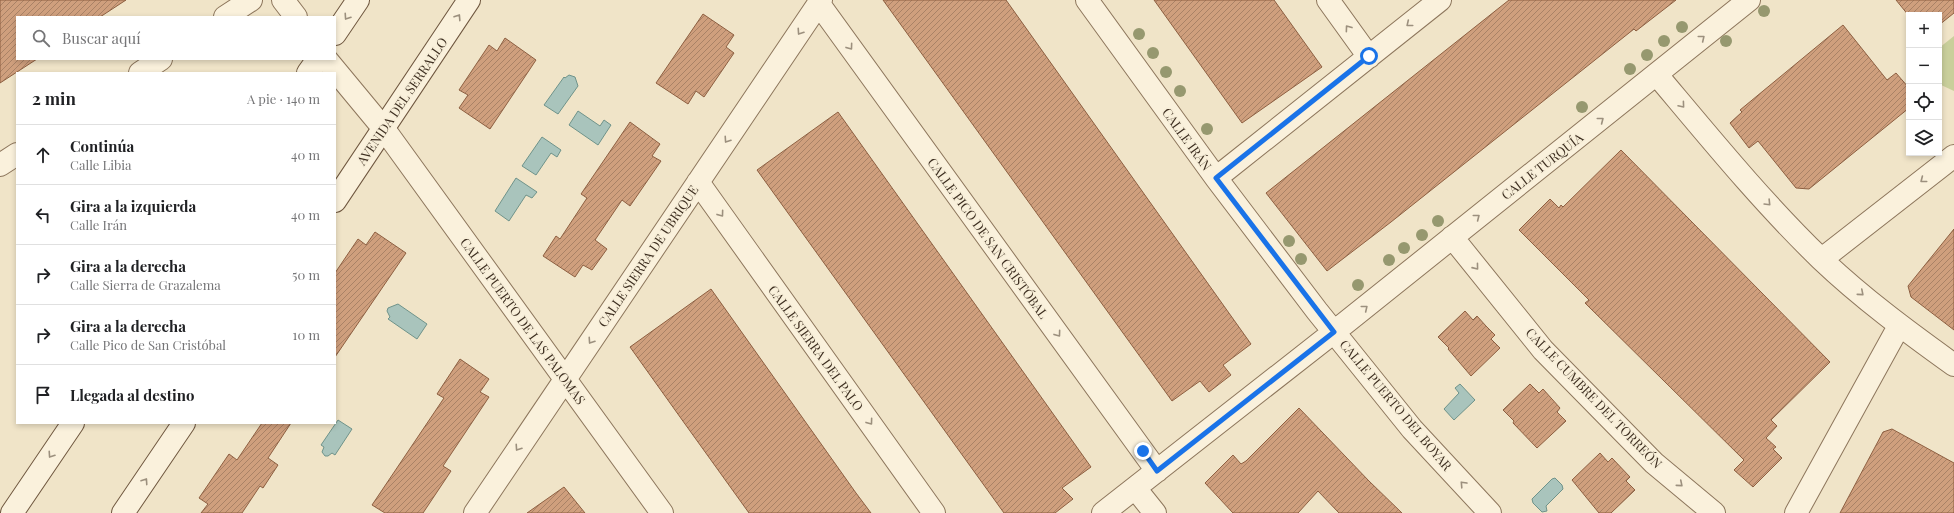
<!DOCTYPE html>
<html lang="es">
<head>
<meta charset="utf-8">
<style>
	body { margin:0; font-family:"Playfair Display",serif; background:#f6f6f6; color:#202124 }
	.controls { position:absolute; right:12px; top:12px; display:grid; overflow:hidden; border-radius:0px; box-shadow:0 2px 6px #0003 }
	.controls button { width:36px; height:36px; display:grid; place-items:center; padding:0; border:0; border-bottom:1px solid #e0e0e0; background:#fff; color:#202124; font:20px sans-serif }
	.stop { position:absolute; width:12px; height:12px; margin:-9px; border:3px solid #1a73e8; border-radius:50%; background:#fff }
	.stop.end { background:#1a73e8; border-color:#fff; box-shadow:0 1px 4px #0008 }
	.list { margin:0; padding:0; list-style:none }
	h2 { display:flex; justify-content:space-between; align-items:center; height:52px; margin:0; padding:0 16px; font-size:17px }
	h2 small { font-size:13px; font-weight:400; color:#757577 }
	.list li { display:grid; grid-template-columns:26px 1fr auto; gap:12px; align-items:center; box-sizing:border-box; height:60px; padding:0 16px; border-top:1px solid #e0e0e0 }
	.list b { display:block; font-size:15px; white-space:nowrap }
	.list p { margin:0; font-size:13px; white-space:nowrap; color:#757577 }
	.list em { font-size:13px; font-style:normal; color:#757577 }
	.icon { flex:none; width:22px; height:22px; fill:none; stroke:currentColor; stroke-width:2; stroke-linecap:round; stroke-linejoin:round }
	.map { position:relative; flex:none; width:1954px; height:513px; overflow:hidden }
	.search { position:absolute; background:#fff; box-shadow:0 2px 6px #0003; left:16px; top:16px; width:320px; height:44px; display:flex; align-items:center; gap:10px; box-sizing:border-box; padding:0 14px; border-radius:0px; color:#757577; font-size:15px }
	.panel { position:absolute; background:#fff; box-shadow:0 2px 6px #0003; left:16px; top:72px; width:320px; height:352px; border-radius:0px }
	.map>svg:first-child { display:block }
	.garden { fill:#c9cf9b }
	.water { fill:#a9c4bc; stroke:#6f938a }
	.building { fill:url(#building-hatch); stroke:#8d5f41 }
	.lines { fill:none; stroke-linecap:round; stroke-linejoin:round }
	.street-casing { stroke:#8d765c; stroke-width:24 }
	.secondary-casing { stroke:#6f573f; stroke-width:24 }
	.street { stroke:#faf1dc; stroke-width:22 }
	.secondary { stroke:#faf1dc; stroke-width:22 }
	.tree { fill:#96986f }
	.oneway { stroke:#9c907e }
	.route { stroke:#1a73e8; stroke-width:5 }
	.labels { text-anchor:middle; stroke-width:3; stroke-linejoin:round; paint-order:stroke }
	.street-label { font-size:13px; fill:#3d2e20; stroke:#f7eed8 }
</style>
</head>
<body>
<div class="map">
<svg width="1954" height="513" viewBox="0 0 1954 513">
	<defs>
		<pattern id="building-hatch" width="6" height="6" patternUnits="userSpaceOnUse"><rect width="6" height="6" fill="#cf9f7d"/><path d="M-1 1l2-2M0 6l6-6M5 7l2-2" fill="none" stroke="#a98266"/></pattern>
	</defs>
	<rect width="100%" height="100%" fill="#f0e4c8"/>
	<!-- garden -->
	<path class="garden" d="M1954,36V91L1939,84V48Z"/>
	<!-- water -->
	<path class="water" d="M569,75L575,77L578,86L558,114L544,105L564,77L565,78Z
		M578,111L600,126L604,120L611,125L598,145L569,125Z
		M542,137L561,150L557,157L551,153L536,175L522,166Z
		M516,178L537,192L532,198L526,195L509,221L495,211Z
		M398,304L427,324L417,339L388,319L390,317L387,311L388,308Z
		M1460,384L1475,400L1454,420L1444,409L1459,393L1455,388Z
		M338,420L352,429L335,455L332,453L328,456H325L322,452L324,447L321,445Z
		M1555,478L1562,485L1563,489L1546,506L1547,511L1542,512L1533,503L1532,499L1552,479Z"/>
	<!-- building -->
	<path class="building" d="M0,0H126L100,17H17V59H37L0,83Z
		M883,0H1006L1251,344L1223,365L1231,375L1209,392L1200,381L1172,401Z
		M1154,0H1274L1322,67L1242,123Z
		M1509,0H1676L1636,31L1634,29L1391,222L1327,271L1266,193Z
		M1896,0H1954V13L1939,25V15L1909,16Z
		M703,14L734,35L726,47L734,53L704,97L696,91L688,104L656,83Z
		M1843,25L1887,80L1896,73L1909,88V108L1809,189L1796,188L1758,141L1749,148L1730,123L1742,112L1740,110Z
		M505,38L536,60L490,129L459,108L468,95L459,90L489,45L497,51Z
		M838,112L1091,467L1062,488L1073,499L1055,513H1004L757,170Z
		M630,122L660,144L652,156L661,161L630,206L622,200L595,240L607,249L592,270L583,265L575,277L543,256L556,236L560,239L587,198L581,194Z
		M1621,150L1830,362L1771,420L1777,426L1766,438L1776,447L1773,449L1782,458L1753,487L1734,470L1744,460L1585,303L1589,300L1519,230L1550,199L1559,208L1561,205L1563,207Z
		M1954,229V330L1911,297L1908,286Z
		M375,232L406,253L335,357V273L358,239L366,245Z
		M711,289L856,493L871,513H749L685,424L630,347Z
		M1465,311L1473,320L1477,316L1486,326L1495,335L1491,339L1500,348L1471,376L1448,349L1449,348L1438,337Z
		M460,359L489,379L480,392L489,397L443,466L451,471L423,513H385L372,505L444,398L437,394Z
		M1530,384L1539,393L1543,389L1560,408L1557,412L1566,421L1537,448L1513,423L1514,421L1503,410Z
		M1299,408L1369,481L1402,513H1339L1318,491L1298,513H1233L1205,483L1233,455L1241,464L1246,461Z
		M262,423H291L268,458L278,465L263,488L260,486L242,513H201L208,504L199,498L229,454L237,460Z
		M1892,429L1954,463V513H1840L1883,432Z
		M1600,453L1608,462L1612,458L1630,477L1626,481L1635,490L1611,513H1599L1572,480Z
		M564,487L585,513H527Z"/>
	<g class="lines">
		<!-- street casing -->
		<g class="street-casing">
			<path id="street" d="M283,0L296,17
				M1087,0L1216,178L1317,311L1412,429L1490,513
				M1328,0L1369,57
				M819,4L1157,471
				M225,17L251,0
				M326,59L384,129L662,513
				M140,73L161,59
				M1657,75C1710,138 1762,202 1821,259C1862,298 1908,332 1954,365
				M0,165L17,154
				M1216,178L1440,0
				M698,182L934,513
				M1452,237L1543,350L1654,463L1714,513
				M1822,259L1954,156
				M1135,488L1155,513
				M475,513L821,0
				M1103,513L1334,332L1749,0
				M1796,513L1899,326"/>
		</g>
		<!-- secondary casing -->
		<g class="secondary-casing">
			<path id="secondary" d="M335,34L358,0
				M308,73L318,59
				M335,201L469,0
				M12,513L73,423
				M123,513L184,423"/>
		</g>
		<!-- street -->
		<use href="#street" class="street"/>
		<!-- secondary -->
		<use href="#secondary" class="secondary"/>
	</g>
	<!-- trees -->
	<g class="tree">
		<circle cx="1764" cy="11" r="6"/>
		<circle cx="1682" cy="27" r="6"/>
		<circle cx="1139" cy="34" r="6"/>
		<circle cx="1664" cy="41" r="6"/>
		<circle cx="1726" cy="41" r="6"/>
		<circle cx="1153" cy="53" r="6"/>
		<circle cx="1647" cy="55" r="6"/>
		<circle cx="1630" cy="69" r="6"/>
		<circle cx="1166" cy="72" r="6"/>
		<circle cx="1180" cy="91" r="6"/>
		<circle cx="1582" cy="107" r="6"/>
		<circle cx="1207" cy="129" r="6"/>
		<circle cx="1438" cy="221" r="6"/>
		<circle cx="1422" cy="235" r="6"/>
		<circle cx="1289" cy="241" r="6"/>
		<circle cx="1404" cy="248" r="6"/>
		<circle cx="1301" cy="259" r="6"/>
		<circle cx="1389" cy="260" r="6"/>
		<circle cx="1358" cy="285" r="6"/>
	</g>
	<!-- one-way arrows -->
	<defs><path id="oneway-chevron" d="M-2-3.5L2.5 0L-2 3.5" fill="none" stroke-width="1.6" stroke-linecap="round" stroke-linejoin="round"/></defs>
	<g class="oneway">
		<use href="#oneway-chevron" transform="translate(347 17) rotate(124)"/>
		<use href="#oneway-chevron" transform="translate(458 17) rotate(-57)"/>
		<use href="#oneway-chevron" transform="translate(1409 24) rotate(141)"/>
		<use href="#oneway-chevron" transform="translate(1348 28) rotate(-126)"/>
		<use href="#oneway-chevron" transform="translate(800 32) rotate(124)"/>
		<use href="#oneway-chevron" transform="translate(1702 38) rotate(-39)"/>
		<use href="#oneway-chevron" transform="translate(850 47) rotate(54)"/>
		<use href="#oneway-chevron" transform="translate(1682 105) rotate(50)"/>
		<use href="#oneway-chevron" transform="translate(1601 120) rotate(-38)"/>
		<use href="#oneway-chevron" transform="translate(727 140) rotate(124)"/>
		<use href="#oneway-chevron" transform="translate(1923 180) rotate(142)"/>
		<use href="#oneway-chevron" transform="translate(1768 203) rotate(46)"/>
		<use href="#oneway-chevron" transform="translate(721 214) rotate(54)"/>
		<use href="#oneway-chevron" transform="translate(1477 217) rotate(-38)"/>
		<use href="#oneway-chevron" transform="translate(1476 267) rotate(51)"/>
		<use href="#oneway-chevron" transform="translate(1861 293) rotate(41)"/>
		<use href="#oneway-chevron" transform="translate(1365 308) rotate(-39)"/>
		<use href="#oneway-chevron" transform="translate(1058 334) rotate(54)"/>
		<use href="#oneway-chevron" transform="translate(591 341) rotate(124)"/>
		<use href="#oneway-chevron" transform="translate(870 422) rotate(54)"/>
		<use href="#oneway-chevron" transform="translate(518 448) rotate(124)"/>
		<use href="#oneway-chevron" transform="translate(51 455) rotate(124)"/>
		<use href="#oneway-chevron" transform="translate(145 481) rotate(-56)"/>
		<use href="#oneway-chevron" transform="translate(1463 484) rotate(-133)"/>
		<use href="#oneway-chevron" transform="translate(1680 484) rotate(40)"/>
	</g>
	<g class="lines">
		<!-- route -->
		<path class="route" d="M1143,451L1157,471L1334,332L1216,178L1369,56"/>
	</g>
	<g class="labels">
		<!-- street labels -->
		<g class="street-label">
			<text transform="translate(402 101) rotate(-56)" y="5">AVENIDA DEL SERRALLO</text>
			<text transform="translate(1187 139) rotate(54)" y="5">CALLE IRÁN</text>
			<text transform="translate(1542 166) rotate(-38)" y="5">CALLE TURQUÍA</text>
			<text transform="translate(988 238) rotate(54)" y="5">CALLE PICO DE SAN CRISTÓBAL</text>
			<text transform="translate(648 256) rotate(-56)" y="5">CALLE SIERRA DE UBRIQUE</text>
			<text transform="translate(523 321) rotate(54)" y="5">CALLE PUERTO DE LAS PALOMAS</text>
			<text transform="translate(816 348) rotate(54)" y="5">CALLE SIERRA DEL PALO</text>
			<text transform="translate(1594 398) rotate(46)" y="5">CALLE CUMBRE DEL TORREÓN</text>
			<text transform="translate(1396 405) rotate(50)" y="5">CALLE PUERTO DEL BOYAR</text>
		</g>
	</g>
</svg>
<div class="controls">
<button>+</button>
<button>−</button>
<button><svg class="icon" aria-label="locate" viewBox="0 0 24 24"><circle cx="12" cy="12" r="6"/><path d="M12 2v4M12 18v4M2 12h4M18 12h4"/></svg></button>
<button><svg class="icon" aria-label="layers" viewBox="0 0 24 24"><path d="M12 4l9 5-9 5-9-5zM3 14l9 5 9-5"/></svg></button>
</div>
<div class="stop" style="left:1369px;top:56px"></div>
<div class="stop end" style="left:1143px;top:451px"></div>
<div class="search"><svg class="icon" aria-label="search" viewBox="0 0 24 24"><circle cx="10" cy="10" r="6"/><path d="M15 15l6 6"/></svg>Buscar aquí</div>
<section class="panel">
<h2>2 min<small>A pie · 140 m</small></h2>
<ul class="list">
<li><svg class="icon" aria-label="ahead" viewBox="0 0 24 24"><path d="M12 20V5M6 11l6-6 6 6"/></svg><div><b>Continúa</b><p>Calle Libia</p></div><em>40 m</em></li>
<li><svg class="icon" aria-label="left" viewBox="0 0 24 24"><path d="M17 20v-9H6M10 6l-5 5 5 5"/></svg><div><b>Gira a la izquierda</b><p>Calle Irán</p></div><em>40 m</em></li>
<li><svg class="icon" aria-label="right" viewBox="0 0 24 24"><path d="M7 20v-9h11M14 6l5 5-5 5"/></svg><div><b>Gira a la derecha</b><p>Calle Sierra de Grazalema</p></div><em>50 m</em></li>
<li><svg class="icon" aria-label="right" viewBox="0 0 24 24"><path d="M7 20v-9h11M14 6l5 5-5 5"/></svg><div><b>Gira a la derecha</b><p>Calle Pico de San Cristóbal</p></div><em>10 m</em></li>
<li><svg class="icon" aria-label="arrive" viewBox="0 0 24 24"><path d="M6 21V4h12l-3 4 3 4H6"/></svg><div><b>Llegada al destino</b></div></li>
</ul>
</section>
</div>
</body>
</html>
